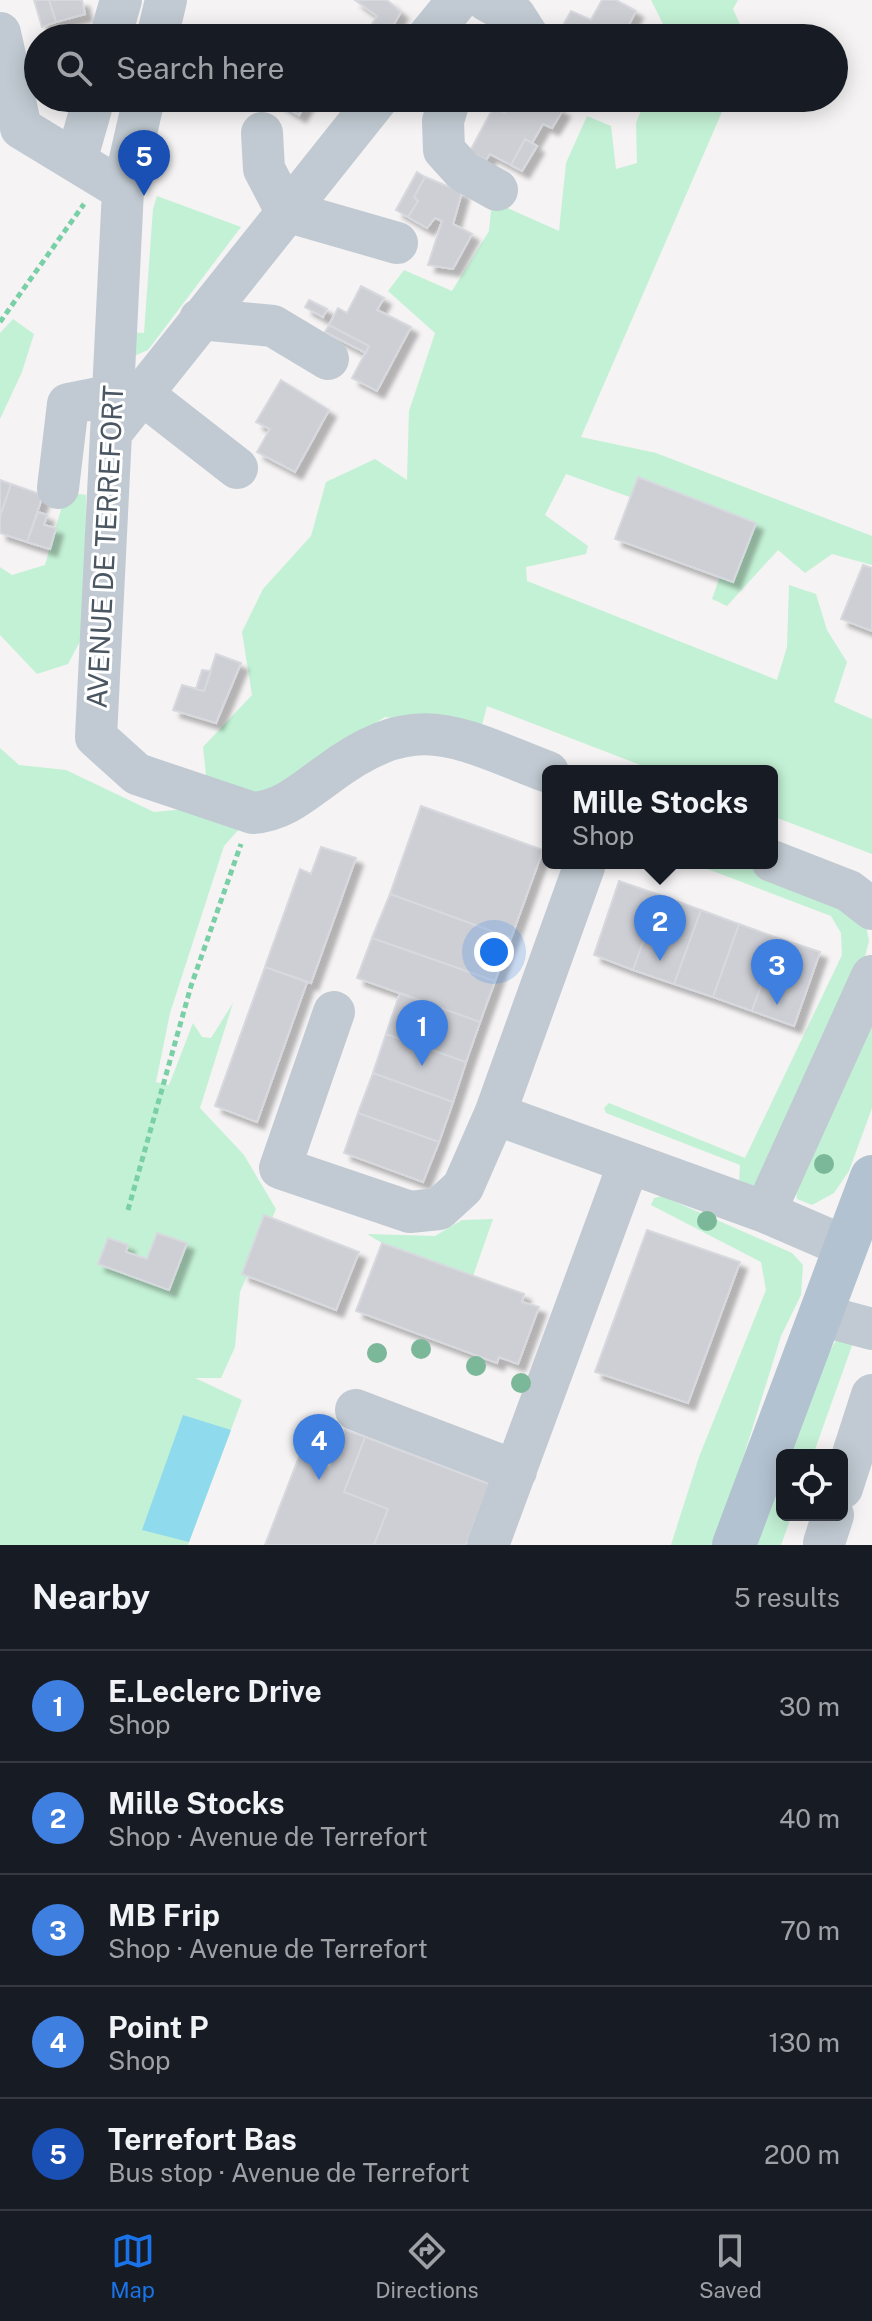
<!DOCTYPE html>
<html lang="en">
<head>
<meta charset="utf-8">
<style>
	body { margin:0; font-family:"Public Sans",sans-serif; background:#20242c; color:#f1f3f6 }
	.controls { position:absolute; right:24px; bottom:24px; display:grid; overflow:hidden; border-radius:12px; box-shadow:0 4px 20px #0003 }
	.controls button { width:72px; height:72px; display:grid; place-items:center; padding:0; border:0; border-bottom:2px solid #363941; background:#171b24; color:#f1f3f6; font:40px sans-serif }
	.you { position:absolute; left:494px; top:952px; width:28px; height:28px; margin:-20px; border:6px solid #fff; border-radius:50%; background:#1a73e8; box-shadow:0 0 0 12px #1a73e833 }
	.badge { display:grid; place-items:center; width:52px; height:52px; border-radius:50%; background:#1a73e8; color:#fff; font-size:26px; font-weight:700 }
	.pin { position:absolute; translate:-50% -66px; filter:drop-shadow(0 2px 4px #0008) }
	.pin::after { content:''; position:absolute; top:42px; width:28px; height:24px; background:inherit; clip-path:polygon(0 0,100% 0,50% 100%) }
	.popup { position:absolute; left:542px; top:765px; width:236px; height:104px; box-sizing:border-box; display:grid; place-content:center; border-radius:12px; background:#171b24; filter:drop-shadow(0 2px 6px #0005); font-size:26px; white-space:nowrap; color:#9ea1a6 }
	.popup b { font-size:30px; color:#f1f3f6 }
	.popup::after { content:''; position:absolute; left:50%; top:100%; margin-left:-16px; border:16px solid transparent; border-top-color:#171b24 }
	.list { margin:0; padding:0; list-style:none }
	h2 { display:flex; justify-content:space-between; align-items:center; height:104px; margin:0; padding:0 32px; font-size:34px }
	h2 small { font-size:26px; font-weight:400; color:#9ea1a6 }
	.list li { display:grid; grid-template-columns:52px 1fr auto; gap:24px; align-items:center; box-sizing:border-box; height:112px; padding:0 32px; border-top:2px solid #363941 }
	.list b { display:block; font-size:30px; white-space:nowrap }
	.list p { margin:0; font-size:26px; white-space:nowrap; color:#9ea1a6 }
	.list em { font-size:26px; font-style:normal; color:#9ea1a6 }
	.icon { flex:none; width:44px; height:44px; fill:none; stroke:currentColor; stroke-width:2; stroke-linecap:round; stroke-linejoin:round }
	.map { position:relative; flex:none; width:872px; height:1545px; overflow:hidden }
	.search { position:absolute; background:#171b24; box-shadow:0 4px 20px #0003; left:24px; right:24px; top:24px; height:88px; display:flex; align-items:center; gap:20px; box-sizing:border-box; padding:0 28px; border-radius:44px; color:#9ea1a6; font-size:30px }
	.sheet { height:664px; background:#171b24 }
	nav { display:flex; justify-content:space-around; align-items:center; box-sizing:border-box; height:112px; border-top:2px solid #363941; background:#171b24; font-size:22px; color:#9ea1a6 }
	nav a { display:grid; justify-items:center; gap:4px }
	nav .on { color:#1a73e8 }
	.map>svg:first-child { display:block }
	.green { fill:#c3f1d5 }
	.water { fill:#90daee }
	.building { fill:#cdcfd5; stroke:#d7d9de; stroke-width:2; filter:url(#shadow) }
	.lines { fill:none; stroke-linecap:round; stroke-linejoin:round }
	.path { stroke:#7ad0a6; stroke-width:5; stroke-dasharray:6 4; stroke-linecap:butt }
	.minor { stroke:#c1cad2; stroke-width:42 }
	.major { stroke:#b3c2d1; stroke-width:44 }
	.tree { fill:#7bb799 }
	.labels { text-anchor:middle; stroke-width:6; stroke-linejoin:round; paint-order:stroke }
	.street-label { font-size:28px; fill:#4a5661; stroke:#fff }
</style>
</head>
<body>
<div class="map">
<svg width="872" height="1545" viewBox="0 0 872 1545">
	<defs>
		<filter id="shadow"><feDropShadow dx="7" dy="7" stdDeviation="2" flood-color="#0004"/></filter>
	</defs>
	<rect width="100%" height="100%" fill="#f5f3f3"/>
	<!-- green -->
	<path class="green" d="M651,0H738L733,9L746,38H670Z
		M646,98H728L581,437L656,453L872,536V565L832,554L805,573L778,550L727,606L712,599L727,556L638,500L566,474L545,515L588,546L586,554L526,567L527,581L777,680L787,647L789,585L816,594L827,630L847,662L834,702L872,719V854L772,816V771H656L487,706L480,732L385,717L276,788L224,846L170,1013L156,1082L169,1085L193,1023L202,1037L211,1038L233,1003L200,1108L244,1155L276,1209L240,1292L235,1347L221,1378H195L242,1400L188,1545H0V748L19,765L66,770L154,812L196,808L207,784L203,747L252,695L242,632L263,589L311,536L326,482L375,459L407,480L409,411L435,333L388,291L404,270L452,291L489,231L492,201L559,231L566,163L587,116L611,126L616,169L637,163L636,123Z
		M157,196L241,227L148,350L127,359L125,332L144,333L153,209Z
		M13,319L34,334L22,372L0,419V333Z
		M66,492L86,495L85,632L68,664L37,674L0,635V567L12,575L45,565Z
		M692,863H760L864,915L869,941L861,972L763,1188L739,1183L740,1165L606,1113L604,1108L609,1103L745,1158L842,955L841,933L831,916Z
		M872,1003V1108L849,1171L834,1193L812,1205L797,1199L795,1183Z
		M662,1196L792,1253L803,1265L801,1295L781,1336L740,1468L712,1545H671L699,1457L766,1290L761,1262L651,1205L654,1198Z
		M493,1219L473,1276L382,1243L367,1234L435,1236L462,1220Z
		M838,1337L854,1340L813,1455H790L827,1356Z
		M782,1476V1515H792L781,1545H757Z"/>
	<!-- water -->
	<path class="water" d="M183,1415L231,1430L189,1542L142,1530Z"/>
	<!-- building -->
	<path class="building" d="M34,0H49L56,22L42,27Z
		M49,0H82L85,14L56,22Z
		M355,0H387L401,12L387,36L371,26L377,16Z
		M602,0H616L636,11L622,38H556L571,11L591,20Z
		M277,98H309L299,115L276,101Z
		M514,98H540L563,110L552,128L543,124L532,143L525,139L511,165L490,154L486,160L470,151L493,108L505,113Z
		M525,139L537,146L522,171L511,165Z
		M417,172L425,177L414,197L418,201L408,217L396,210Z
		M425,177L462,192L453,224L472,234L453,269L428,265L442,221L435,218L427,228L408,217L418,201L414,197Z
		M361,286L384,298L377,310L411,327L377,391L352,378L369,346L329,325L338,308L347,313Z
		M309,300L327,309L323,317L305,307Z
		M329,325L369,346L366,353L325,332Z
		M281,380L329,410L295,472L257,452L270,429L256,422Z
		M638,477L756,523L733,582L615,539Z
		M0,480L11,484L0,516Z
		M11,484L43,495L27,542L0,533V517Z
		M38,512L47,515L44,525L56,528L50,549L27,542Z
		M863,565L872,568V631L841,619Z
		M216,654L241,663L216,723L173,710L182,685L204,691Z
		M202,670L211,671L204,691L196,689Z
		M421,806L543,850L511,938L390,894Z
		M321,847L356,858L311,983L265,967L300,869L311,874Z
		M619,881L660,895L633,970L594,955Z
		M390,894L511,938L495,981L372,938Z
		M660,895L701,910L674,984L633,970Z
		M701,910L739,924L713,997L674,984Z
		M739,924L778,938L752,1011L713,997Z
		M372,938L495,981L480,1022L357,978Z
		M778,938L820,952L794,1026L752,1011Z
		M265,967L307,982L257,1122L215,1106Z
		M400,993L480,1022L466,1062L386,1034Z
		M386,1034L466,1062L453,1102L373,1073Z
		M373,1073L453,1102L439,1142L358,1113Z
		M358,1113L439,1142L423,1182L344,1153Z
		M264,1215L359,1252L336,1310L242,1274Z
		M647,1230L740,1262L688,1403L595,1372Z
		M157,1233L187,1243L169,1290L98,1264L108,1238L128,1245L126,1252L147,1259Z
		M382,1243L524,1294L522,1302L539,1307L518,1364L499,1357L497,1363L356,1311Z
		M345,1430L365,1437L344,1492L388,1509L374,1545H265L299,1457L330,1468Z
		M365,1437L489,1484L466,1545H374L388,1509L344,1492Z"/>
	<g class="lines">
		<!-- path -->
		<path class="path" d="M0,322L84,204
			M128,1210L191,986L241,844"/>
		<!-- minor -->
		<path class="minor" d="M486,0L515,16L529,38
			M0,33L21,128L123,190
			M110,38L121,0
			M157,38L166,0
			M427,38L458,0
			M144,98L123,190L96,737L137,774L253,813C283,811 303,792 327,775C416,708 454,736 548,772
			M450,98L443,121L444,150L463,171L497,190
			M262,133L264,169L286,211L397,243
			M76,161L94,98
			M200,319L273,326L328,359
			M142,394L237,468
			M111,433L378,98
			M58,488L68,404L113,395
			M772,861L849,891L872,909
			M584,867L495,1114L765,1212L846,1247
			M334,1012L280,1168L410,1212L439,1209L463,1187L495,1114
			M765,1212L872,976
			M820,1315L872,1329
			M356,1410L516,1471
			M842,1488L872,1395
			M824,1543L833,1515
			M488,1545L629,1163"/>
		<!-- major -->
		<path class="major" d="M734,1545L872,1177"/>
	</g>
	<!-- trees -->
	<g class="tree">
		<circle cx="824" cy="1164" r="10"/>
		<circle cx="707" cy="1221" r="10"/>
		<circle cx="421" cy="1349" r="10"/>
		<circle cx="377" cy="1353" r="10"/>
		<circle cx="476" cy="1366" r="10"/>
		<circle cx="521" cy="1383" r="10"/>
	</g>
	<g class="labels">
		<!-- street labels -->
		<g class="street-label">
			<text transform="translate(105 547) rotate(-87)" y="10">AVENUE DE TERREFORT</text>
		</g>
	</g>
</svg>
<div class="controls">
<button><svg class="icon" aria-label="locate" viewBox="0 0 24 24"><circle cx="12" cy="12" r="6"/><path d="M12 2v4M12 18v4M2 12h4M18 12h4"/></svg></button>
</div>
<div class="you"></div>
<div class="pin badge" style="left:422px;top:1066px;background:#3f7fe0">1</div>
<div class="pin badge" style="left:660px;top:961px;background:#3f7fe0">2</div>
<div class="popup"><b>Mille Stocks</b>Shop</div>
<div class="pin badge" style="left:777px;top:1005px;background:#3f7fe0">3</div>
<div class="pin badge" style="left:319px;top:1480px;background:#3f7fe0">4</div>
<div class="pin badge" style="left:144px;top:196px;background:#1a4fb4">5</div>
<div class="search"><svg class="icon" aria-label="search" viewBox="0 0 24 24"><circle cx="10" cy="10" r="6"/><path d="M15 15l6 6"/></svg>Search here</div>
</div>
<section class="sheet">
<h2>Nearby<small>5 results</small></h2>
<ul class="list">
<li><span class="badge" style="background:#3f7fe0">1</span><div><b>E.Leclerc Drive</b><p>Shop</p></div><em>30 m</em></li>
<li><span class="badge" style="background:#3f7fe0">2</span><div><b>Mille Stocks</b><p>Shop · Avenue de Terrefort</p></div><em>40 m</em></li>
<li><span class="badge" style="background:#3f7fe0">3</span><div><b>MB Frip</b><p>Shop · Avenue de Terrefort</p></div><em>70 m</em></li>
<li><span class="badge" style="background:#3f7fe0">4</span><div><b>Point P</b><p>Shop</p></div><em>130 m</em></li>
<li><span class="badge" style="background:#1a4fb4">5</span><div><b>Terrefort Bas</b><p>Bus stop · Avenue de Terrefort</p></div><em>200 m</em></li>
</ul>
</section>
<nav>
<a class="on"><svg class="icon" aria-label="map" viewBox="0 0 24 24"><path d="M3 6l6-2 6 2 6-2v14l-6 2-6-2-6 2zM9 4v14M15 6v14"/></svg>Map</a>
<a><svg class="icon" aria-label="directions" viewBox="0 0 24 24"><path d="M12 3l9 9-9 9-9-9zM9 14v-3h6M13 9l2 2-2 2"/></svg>Directions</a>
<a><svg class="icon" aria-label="saved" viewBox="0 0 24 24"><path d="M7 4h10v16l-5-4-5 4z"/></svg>Saved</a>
</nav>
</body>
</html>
